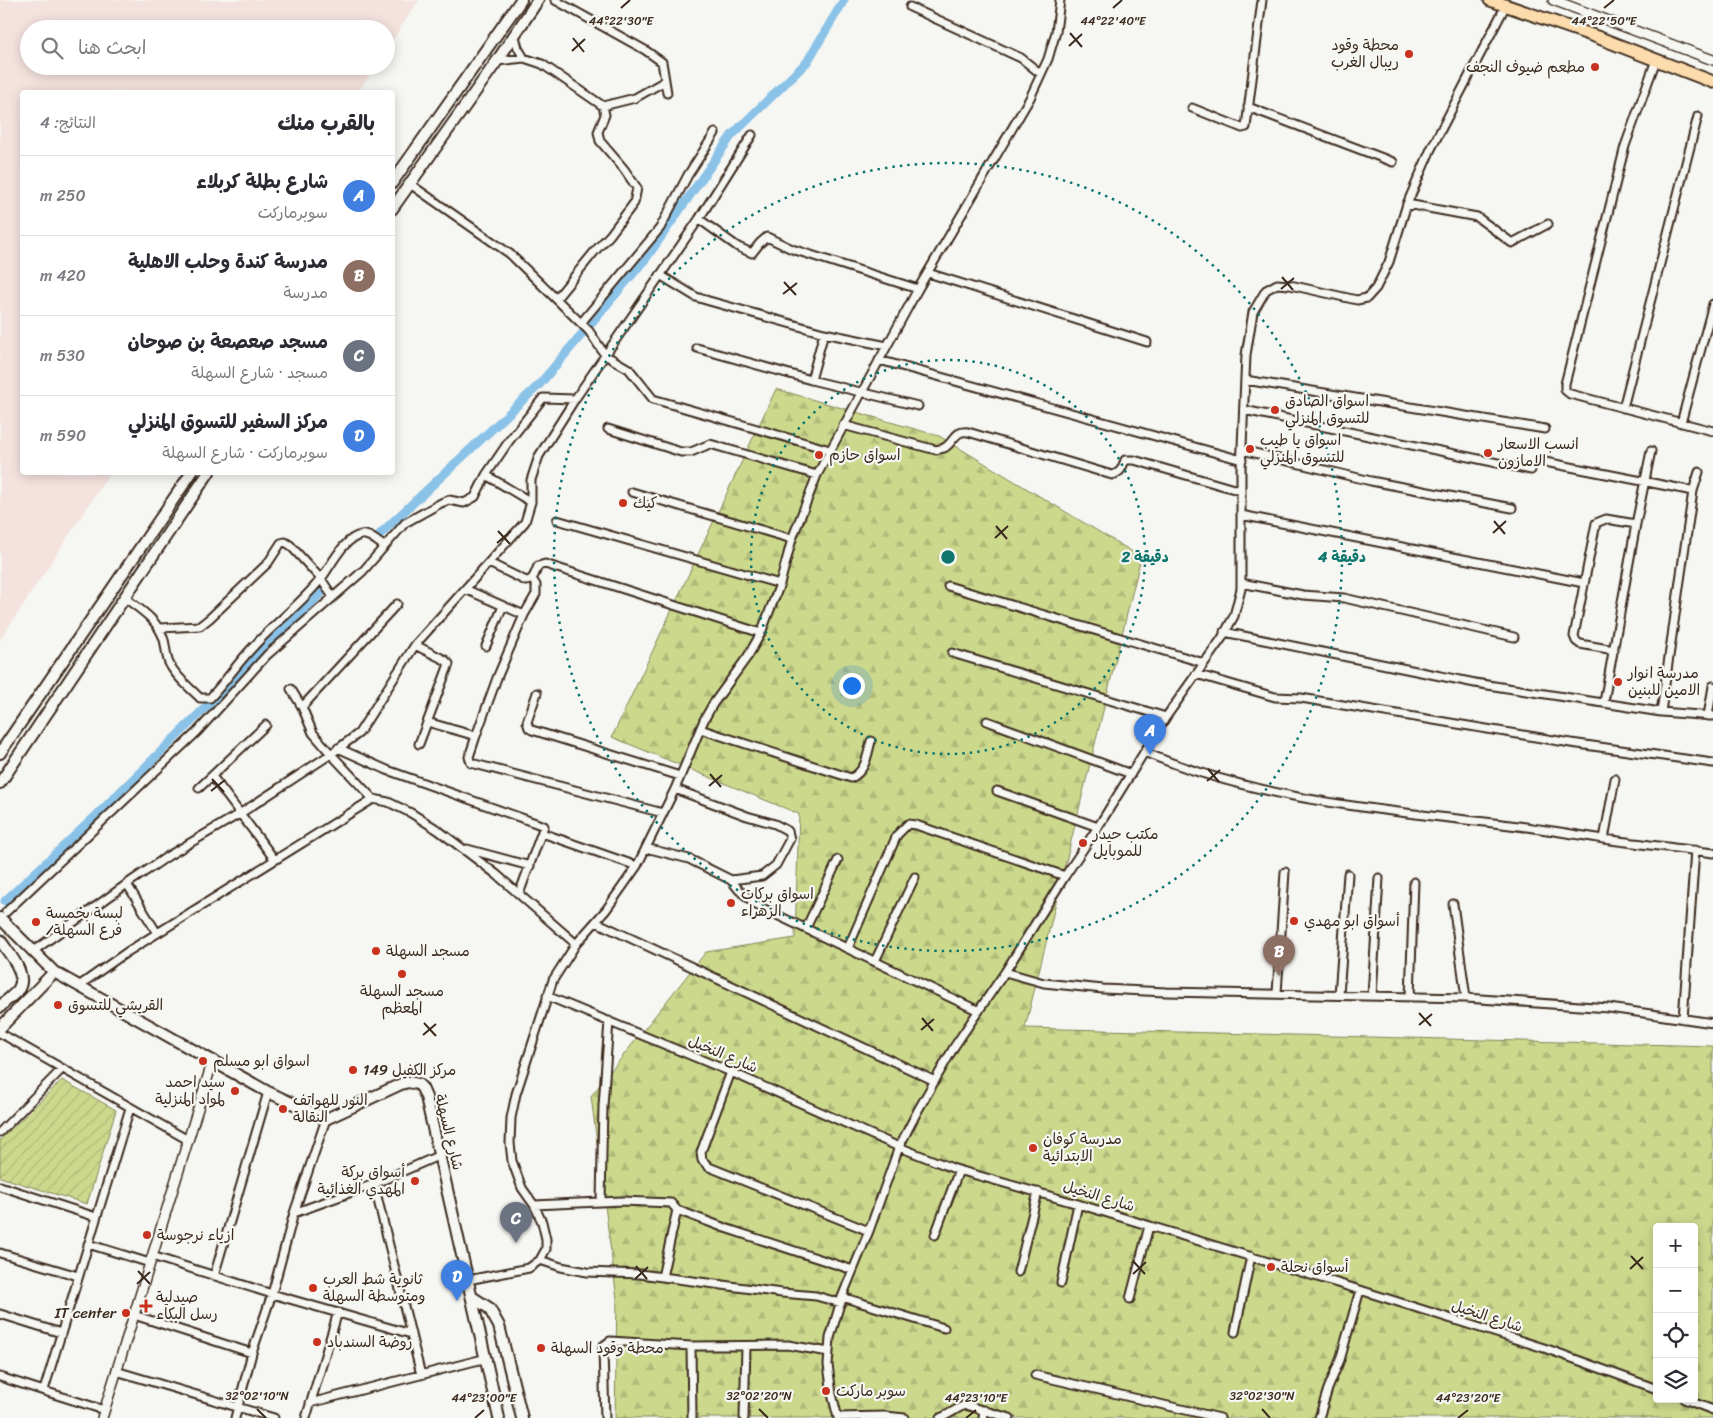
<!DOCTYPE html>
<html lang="ar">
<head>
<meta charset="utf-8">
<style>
	body { margin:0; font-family:Sriracha,"Playpen Sans Arabic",sans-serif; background:#f2f2f3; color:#2b2b33; direction:rtl }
	.controls { position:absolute; right:15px; bottom:15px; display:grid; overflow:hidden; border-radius:5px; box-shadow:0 2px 12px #0003 }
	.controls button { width:45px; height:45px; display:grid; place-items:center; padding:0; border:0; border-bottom:1px solid #e1e1e2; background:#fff; color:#2b2b33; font:25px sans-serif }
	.you { position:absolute; left:851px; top:685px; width:18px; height:18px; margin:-12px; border:4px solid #fff; border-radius:50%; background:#1a73e8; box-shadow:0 0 0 8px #1a73e833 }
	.badge { display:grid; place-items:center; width:32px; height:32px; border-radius:50%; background:#d93025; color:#fff; font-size:16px; font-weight:700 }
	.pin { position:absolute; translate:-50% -41px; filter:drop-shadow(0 1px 2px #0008) }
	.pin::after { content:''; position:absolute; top:26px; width:18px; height:15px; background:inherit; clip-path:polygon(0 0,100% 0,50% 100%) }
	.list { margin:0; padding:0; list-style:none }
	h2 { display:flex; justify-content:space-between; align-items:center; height:65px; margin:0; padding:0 20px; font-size:21px }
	h2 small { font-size:16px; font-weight:400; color:#7c7c81 }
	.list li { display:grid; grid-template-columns:32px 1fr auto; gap:15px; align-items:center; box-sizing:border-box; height:80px; padding:0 20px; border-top:1px solid #e1e1e2 }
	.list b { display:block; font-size:19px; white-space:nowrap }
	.list p { margin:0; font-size:16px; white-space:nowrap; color:#7c7c81 }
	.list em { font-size:16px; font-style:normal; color:#7c7c81 }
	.icon { flex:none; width:28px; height:28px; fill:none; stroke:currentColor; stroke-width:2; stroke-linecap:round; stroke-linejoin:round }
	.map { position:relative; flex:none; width:1713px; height:1418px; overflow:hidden; direction:ltr }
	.search { position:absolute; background:#fff; box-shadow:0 2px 12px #0003; left:20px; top:20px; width:375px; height:55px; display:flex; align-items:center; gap:12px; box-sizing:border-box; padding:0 18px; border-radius:28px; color:#7c7c81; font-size:19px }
	.panel { position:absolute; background:#fff; box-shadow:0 2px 12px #0003; left:20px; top:90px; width:375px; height:385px; border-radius:5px; direction:rtl }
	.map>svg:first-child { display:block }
	.built { fill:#f4e2de }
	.forest { fill:url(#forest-firs); stroke:#848256; fill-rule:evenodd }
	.garden { fill:url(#garden-furrows); stroke:#848256 }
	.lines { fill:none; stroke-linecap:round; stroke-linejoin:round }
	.canal { stroke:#8ac2e8; stroke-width:9 }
	.minor-casing { stroke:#3b2a1e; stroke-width:11 }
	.tertiary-casing { stroke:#3b2a1e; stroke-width:12 }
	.secondary-casing { stroke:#3b2a1e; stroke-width:14 }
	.primary-casing { stroke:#3b2a1e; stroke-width:15 }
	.minor { stroke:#f6f6f2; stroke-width:7 }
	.tertiary { stroke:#f6f6f2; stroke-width:9 }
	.secondary { stroke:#f6f6f2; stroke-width:10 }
	.primary { stroke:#fcdcac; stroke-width:11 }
	.ticks { fill:none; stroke:#3b2a1e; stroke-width:2 }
	.ring { fill:none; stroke:#0f766e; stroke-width:2.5; stroke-dasharray:2.5 5 }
	.poi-dot { fill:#c8321e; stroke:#f6f6f2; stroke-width:2 }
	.labels { text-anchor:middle; stroke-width:4.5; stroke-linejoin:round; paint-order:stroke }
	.poi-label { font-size:15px; fill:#3b2a1e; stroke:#f6f6f2; text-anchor:start }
	.street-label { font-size:15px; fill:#3b2a1e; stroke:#f6f6f2 }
	.ticks-label { font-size:12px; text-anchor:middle; fill:#3b2a1e; stroke:#f6f6f2; stroke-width:4.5; stroke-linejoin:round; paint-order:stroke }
	.centre { fill:#0f766e; stroke:#f6f6f2; stroke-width:2.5 }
	.ring-label { font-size:15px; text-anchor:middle; font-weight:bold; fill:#0f766e; stroke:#f6f6f2; stroke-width:4.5; stroke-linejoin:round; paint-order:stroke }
</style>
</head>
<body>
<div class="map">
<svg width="1713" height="1418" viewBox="0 0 1713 1418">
	<defs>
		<pattern id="forest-firs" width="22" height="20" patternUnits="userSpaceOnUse" patternTransform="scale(1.25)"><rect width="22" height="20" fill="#ccd98d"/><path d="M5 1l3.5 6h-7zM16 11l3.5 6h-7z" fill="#b0ba79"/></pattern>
		<pattern id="garden-furrows" width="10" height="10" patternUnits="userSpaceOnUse" patternTransform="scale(1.25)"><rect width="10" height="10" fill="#ccd98d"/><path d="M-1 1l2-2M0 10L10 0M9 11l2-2" fill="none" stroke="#b0ba79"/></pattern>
	</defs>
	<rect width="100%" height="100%" fill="#f6f6f2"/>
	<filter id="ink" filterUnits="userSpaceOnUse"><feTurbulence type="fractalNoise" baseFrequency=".02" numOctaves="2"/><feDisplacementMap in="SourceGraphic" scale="10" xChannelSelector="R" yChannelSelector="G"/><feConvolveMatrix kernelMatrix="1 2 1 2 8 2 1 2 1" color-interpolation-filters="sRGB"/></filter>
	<g filter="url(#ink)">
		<!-- built -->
		<path class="built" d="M0,0H419L386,50V29H29V66H376L358,92H22V472L110,473L0,640Z"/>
		<!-- forest -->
		<path class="forest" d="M776,389L939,436L1141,557L1025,1028L1713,1046V1418H615L617,1299L591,1096L706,952L795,938L799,814L612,737ZM1657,1227H1694V1399H1657Z"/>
		<!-- garden -->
		<path class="garden" d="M62,1080L116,1110L87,1204L0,1177V1140Z"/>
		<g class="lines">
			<!-- canal -->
			<path class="canal" d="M591,323L647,257L732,135L807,62L844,0
				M380,534L539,385L582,334
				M5,901L97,815L322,592"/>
			<!-- minor casing -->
			<g class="minor-casing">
				<path id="minor" d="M555,0L645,50L662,62L667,93
					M910,7L1021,58L1041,74
					M515,36L518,48L524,58
					M1656,60L1625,146L1565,384V390L1570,394L1713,431
					M497,61L524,58L542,64L603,106L605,115L598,132L600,141L624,169L637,188L634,203L610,235L595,251L556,299
					M603,106L635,98L665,81
					M1248,107L1393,162
					M1192,108L1242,128L1246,127L1262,0
					M410,184L510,254L589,331L605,355L629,369L653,399L830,450
					M1407,204L1477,217L1512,243L1548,224
					M699,219L738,247L752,253L760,243L767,237L792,249L918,289
					M928,273L1147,342
					M660,275L696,297L709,301L824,333L887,346
					M581,323L660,228L688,175L715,133
					M697,348L811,380L918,406
					M879,360L1242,460
					M811,380L824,333
					M1245,380L1545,429
					M1623,408L1698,116
					M1244,410L1531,470
					M1681,423L1713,304
					M843,425L936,450C938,449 941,449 944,448C954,443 954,430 968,432L1112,475C1121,473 1122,468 1125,460H1134L1241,491
					M608,429L681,452H691L710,444L817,475
					M1242,450L1371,481L1512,508
					M1545,462L1693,491
					M486,475L531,502
					M632,492L792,539
					M1241,515L1584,583
					M557,520L780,584
					M489,563L526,581C534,581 535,572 538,566L545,564L761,633
					M1241,583L1303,595L1344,598L1514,637
					M948,586L1204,663
					M465,589L524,615
					M125,598C141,610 158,620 164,640C166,647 166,657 169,663C175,676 190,688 200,698H210C226,681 239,661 255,645C276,622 301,604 320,580C331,567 342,539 361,535C369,533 377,542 384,546
					M160,628L200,626L210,618L268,563L281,543L285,542L290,545L321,579L333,597
					M1224,632L1475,683L1661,712L1713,716
					M415,645L445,660L449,664L419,744
					M486,646L503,606
					M1614,650L1580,644L1576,641L1574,636L1596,523L1606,519L1636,524
					M952,653L1166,717
					M1196,674L1275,697L1301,698L1571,743L1713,763
					M291,689L302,707L313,733L331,754L373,799L388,802L411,813L438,830L496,874L576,944
					M537,693L527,722L529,728L532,730L680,776
					M1604,702L1636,524L1651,451
					M302,707L397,604
					M1661,712L1693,491L1699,472
					M1708,716L1713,686
					M987,721L1131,774
					M427,722L476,736L469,757L471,763L663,813
					M700,729L851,778C866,771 867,756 871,741
					M476,736L497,678L524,615L536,594V585L532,579
					M338,748L387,770L544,826L519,894
					M1144,752C1263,802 1384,810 1510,825C1542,829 1573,834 1604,839C1640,844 1677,848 1713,853
					M212,776L275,860
					M199,788L266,725
					M675,789L747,816L775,824L788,831L790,839L776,865L762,876L731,880
					M997,791L1098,827
					M542,833L637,866
					M1604,839L1615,779
					M646,848L689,859L731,880L739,890L758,906L979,1011
					M467,849L530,866
					M127,884L157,933
					M1453,904L1466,998
					M6,912L197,732L267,655L363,571L405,523L441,503L449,500L464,503L475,497L486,475L509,441L543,398L575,399
					M596,922L935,1081
					M806,928L838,860
					M848,948L897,835L908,824L916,825L1065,876
					M32,952L127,884L168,856L241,813L331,754L359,733L415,645L525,522L531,502V480L539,456L575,399L699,219L752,135
					M875,961L915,877
					M1005,972L1044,983L1103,989L1166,992L1466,998L1609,1008L1713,1023
					M80,985L127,952L373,799
					M1277,993L1285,872
					M1339,995L1348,874
					M547,996L731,1072L899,1147L955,1169L1078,1204L1360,1290L1547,1349L1657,1389
					M1372,996L1379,878
					M1410,997L1414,882
					M1683,1019L1695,850
					M0,1033L188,1140
					M731,1072L701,1152L702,1160L709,1167L869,1231
					M0,1132L62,1069
					M374,1184L421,1375
					M0,1186L96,1217
					M601,1202L603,1106L609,1021
					M534,1205L622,1201L671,1203L677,1210L725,1228L853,1270
					M294,1213L374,1184L440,1155
					M935,1235L959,1170
					M88,1244L150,1263
					M0,1253L78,1276
					M152,1256L272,1294L411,1334
					M540,1260L561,1267L587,1272L640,1274L782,1293L816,1296L841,1303
					M1018,1272L1038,1192
					M214,1276L268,1092
					M662,1277L677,1210
					M468,1280L529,1268L540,1260L546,1249V1239L542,1222L534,1205L522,1188L512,1161L510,1143L511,1118L516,1094L553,980L576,944L606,910L637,866L675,789L704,720L713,704L748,656L761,633L780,584L792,539L817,475L918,289L1030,98L1048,59L1056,32L1060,0
					M1061,1283L1078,1204
					M842,1297L944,1328
					M1130,1299L1149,1226
					M0,1314L61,1333
					M134,1315L252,1353
					M1235,1332L1251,1256
					M691,1346L692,1418
					M116,1371L274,1418
					M1035,1375L1220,1418
					M0,1377L104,1410
					M44,1390L130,1108
					M1684,1399L1713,1410
					M310,1403L487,1358
					M838,1417L885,1416L905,1418
					M235,1418L252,1353L272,1294L294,1213L326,1119
					M306,1418L338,1312
					M605,1418L603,1350V1346L610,1341L691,1346L788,1345L829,1352
					M744,1418L746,1347
					M838,1418L832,1394L828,1365L830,1338L842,1297L869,1231L899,1147L917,1112L954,1047L1005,972L1065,876L1098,827L1166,717L1222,638L1234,616L1241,589V469L1246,355L1253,312L1266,290L1277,284L1290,285L1357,300L1367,298L1376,288L1389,262L1407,204L1431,149L1506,5
					M940,1418C951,1414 955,1409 965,1405L1010,1418
					M983,1418L984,1410
					M1319,1418L1328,1389L1340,1360L1360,1290"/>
			</g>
			<!-- tertiary casing -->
			<g class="tertiary-casing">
				<path id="tertiary" d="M1553,0L1713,60
					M102,1418L213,1060"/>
			</g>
			<!-- secondary casing -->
			<g class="secondary-casing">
				<path id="secondary" d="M392,183L521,0
					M392,209L497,61L538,0
					M0,753L192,472
					M0,783L209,472
					M0,918L54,972L0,1028
					M0,940C8,953 29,974 18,990C13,996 5,1001 0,1007
					M54,972L268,1092L326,1119L401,1084L408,1082L418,1084L422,1088L426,1097L499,1418
					M472,1297L489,1308L499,1326L522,1418"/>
			</g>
			<!-- primary casing -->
			<g class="primary-casing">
				<path id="primary" d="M1490,0L1597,37L1713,82"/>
			</g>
			<!-- minor -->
			<use href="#minor" class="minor"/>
			<!-- tertiary -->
			<use href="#tertiary" class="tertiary"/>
			<!-- secondary -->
			<use href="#secondary" class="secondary"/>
			<!-- primary -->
			<use href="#primary" class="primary"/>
		</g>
	</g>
	<!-- ticks -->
	<path class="ticks" d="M621,8L630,0M1113,8L1122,0M1604,8L1614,0M1070,33L1082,47M573,38L584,52M1069,46L1082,34M572,51L585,39M1282,277L1293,290M784,282L796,295M1281,289L1294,278M783,294L797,283M1494,521L1505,534M996,526L1007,539M498,531L510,544M1493,533L1506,521M995,538L1008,526M497,543L511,531M1208,769L1219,782M710,774L721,787M212,779L224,792M1207,781L1220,770M709,786L722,775M211,791L225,780M1419,1013L1431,1026M922,1018L933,1031M424,1023L436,1036M1419,1025L1432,1014M921,1030L934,1019M423,1035L436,1024M1631,1256L1643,1269M1133,1261L1145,1274M636,1266L647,1279M1630,1269L1643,1257M138,1271L150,1284M1133,1274L1146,1262M635,1279L648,1267M137,1284L150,1272M257,1409L266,1418M759,1409L768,1418M1262,1409L1270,1418M475,1418L484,1410M966,1418L976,1410M1458,1418L1468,1410"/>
	<!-- distance rings -->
	<g class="ring">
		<circle cx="948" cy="557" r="197"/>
		<circle cx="948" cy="557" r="394"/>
	</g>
	<!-- markers -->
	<g class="poi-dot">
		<circle cx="1409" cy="54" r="5"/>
		<circle cx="1595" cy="67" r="5"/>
		<circle cx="1275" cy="410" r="5"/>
		<circle cx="1250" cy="449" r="5"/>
		<circle cx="1488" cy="453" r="5"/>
		<circle cx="819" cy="455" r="5"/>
		<circle cx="623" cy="503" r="5"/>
		<circle cx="1618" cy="682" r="5"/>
		<circle cx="1083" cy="843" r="5"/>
		<circle cx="731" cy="903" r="5"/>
		<circle cx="1294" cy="921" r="5"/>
		<circle cx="36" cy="922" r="5"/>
		<circle cx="376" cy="951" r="5"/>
		<circle cx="402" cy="974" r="5"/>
		<circle cx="58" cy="1005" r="5"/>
		<circle cx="203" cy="1061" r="5"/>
		<circle cx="353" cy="1070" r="5"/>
		<circle cx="235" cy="1091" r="5"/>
		<circle cx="283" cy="1109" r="5"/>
		<circle cx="1033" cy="1148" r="5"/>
		<circle cx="415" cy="1181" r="5"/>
		<circle cx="147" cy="1235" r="5"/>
		<circle cx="1271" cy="1267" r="5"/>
		<circle cx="313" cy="1288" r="5"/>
		<path d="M143.5 1298.5h5v5h5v5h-5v5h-5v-5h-5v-5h5z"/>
		<circle cx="126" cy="1313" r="5"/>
		<circle cx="317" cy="1342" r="5"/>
		<circle cx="541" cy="1348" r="5"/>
		<circle cx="826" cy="1391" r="5"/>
	</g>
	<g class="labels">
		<!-- poi labels -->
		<g class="poi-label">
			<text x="1399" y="50" text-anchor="end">محطة وقود<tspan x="1399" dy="17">ريبال الغرب</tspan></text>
			<text x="1585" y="72" text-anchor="end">مطعم ضيوف النجف</text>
			<text x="1285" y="406">اسواق الصادق<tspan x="1285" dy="17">للتسوق المنزلي</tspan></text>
			<text x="1260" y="445">اسواق يا طيب<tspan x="1260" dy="17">للتسوق المنزلي</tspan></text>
			<text x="1498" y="449">انسب الاسعار<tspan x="1498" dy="17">الامازون</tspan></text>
			<text x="829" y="460">اسواق حازم</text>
			<text x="633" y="508">كيك</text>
			<text x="1628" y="678">مدرسة انوار<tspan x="1628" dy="17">الامين للبنين</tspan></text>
			<text x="1093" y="839">مكتب حيدر<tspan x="1093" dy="17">للموبايل</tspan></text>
			<text x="741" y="899">اسواق بركات<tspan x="741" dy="17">الزهراء</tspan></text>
			<text x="46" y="918">لبسة بخمسة<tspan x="46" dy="17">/فرع السهلة</tspan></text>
			<text x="1304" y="926">أسواق ابو مهدي</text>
			<text x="386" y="956">مسجد السهلة</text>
			<text x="402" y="996" text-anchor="middle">مسجد السهلة<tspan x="402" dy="17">المعظم</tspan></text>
			<text x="68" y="1010">القريشي للتسوق</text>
			<text x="213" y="1066">اسواق ابو مسلم</text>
			<text x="363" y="1075">مركز الكفيل 149</text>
			<text x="225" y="1087" text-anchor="end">سيد احمد<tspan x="225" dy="17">لمواد المنزلية</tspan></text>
			<text x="293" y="1105">النور للهواتف<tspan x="293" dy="17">النقالة</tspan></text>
			<text x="1043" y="1144">مدرسة كوفان<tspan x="1043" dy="17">الابتدائية</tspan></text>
			<text x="405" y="1177" text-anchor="end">أسواق بركة<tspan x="405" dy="17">المهدي الغذائية</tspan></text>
			<text x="157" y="1240">ازياء نرجوسة</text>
			<text x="1281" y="1272">أسواق نحلة</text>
			<text x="323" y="1284">ثانوية شط العرب<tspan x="323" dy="17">ومتوسطة السهلة</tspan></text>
			<text x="156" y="1302">صيدلية<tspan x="156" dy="17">رسل البكاء</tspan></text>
			<text x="116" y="1318" text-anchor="end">IT center</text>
			<text x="327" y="1347">روضة السندباد</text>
			<text x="551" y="1353">محطة وقود السهلة</text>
			<text x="836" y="1396">سوبر ماركت</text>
		</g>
		<!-- street labels -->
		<g class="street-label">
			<text transform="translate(723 1054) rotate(23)" y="5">شارع النخيل</text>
			<text transform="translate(449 1132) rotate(76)" y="5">شارع السهلة</text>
			<text transform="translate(1099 1196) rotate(17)" y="5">شارع النخيل</text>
			<text transform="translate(1487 1316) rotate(18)" y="5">شارع النخيل</text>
		</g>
	</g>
	<g class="ticks-label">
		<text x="621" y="25">44°22'30"E</text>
		<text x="1113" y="25">44°22'40"E</text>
		<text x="1604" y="25">44°22'50"E</text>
		<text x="257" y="1400">32°02'10"N</text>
		<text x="759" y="1400">32°02'20"N</text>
		<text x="1262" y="1400">32°02'30"N</text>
		<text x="484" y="1402">44°23'00"E</text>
		<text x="976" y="1402">44°23'10"E</text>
		<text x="1468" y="1402">44°23'20"E</text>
	</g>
	<circle cx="948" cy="557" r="8" class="centre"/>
	<g class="ring-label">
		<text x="1145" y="562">2 دقيقة</text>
		<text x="1342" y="562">4 دقيقة</text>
	</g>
</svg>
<div class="controls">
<button>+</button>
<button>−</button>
<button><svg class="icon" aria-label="locate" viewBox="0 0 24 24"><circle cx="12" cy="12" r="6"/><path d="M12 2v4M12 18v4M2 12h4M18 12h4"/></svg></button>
<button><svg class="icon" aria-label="layers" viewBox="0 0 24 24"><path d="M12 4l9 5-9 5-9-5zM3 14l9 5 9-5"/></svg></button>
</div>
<div class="you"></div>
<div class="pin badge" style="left:1150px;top:755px;background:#3f7fe0">A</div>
<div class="pin badge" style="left:1279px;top:976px;background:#8d6e63">B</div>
<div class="pin badge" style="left:516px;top:1243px;background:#6b7280">C</div>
<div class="pin badge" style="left:457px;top:1301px;background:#3f7fe0">D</div>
<div class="search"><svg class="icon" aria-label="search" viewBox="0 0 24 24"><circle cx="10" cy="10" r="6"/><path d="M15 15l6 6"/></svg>ابحث هنا</div>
<section class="panel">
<h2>بالقرب منك<small>النتائج: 4</small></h2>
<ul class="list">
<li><span class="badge" style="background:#3f7fe0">A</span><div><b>شارع بطلة كربلاء</b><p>سوبرماركت</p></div><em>250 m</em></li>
<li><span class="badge" style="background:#8d6e63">B</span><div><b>مدرسة كندة وحلب الاهلية</b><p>مدرسة</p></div><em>420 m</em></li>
<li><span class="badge" style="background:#6b7280">C</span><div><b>مسجد صعصعة بن صوحان</b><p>مسجد · شارع السهلة</p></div><em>530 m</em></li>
<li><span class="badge" style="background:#3f7fe0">D</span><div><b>مركز السفير للتسوق المنزلي</b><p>سوبرماركت · شارع السهلة</p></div><em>590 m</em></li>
</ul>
</section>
</div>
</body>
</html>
